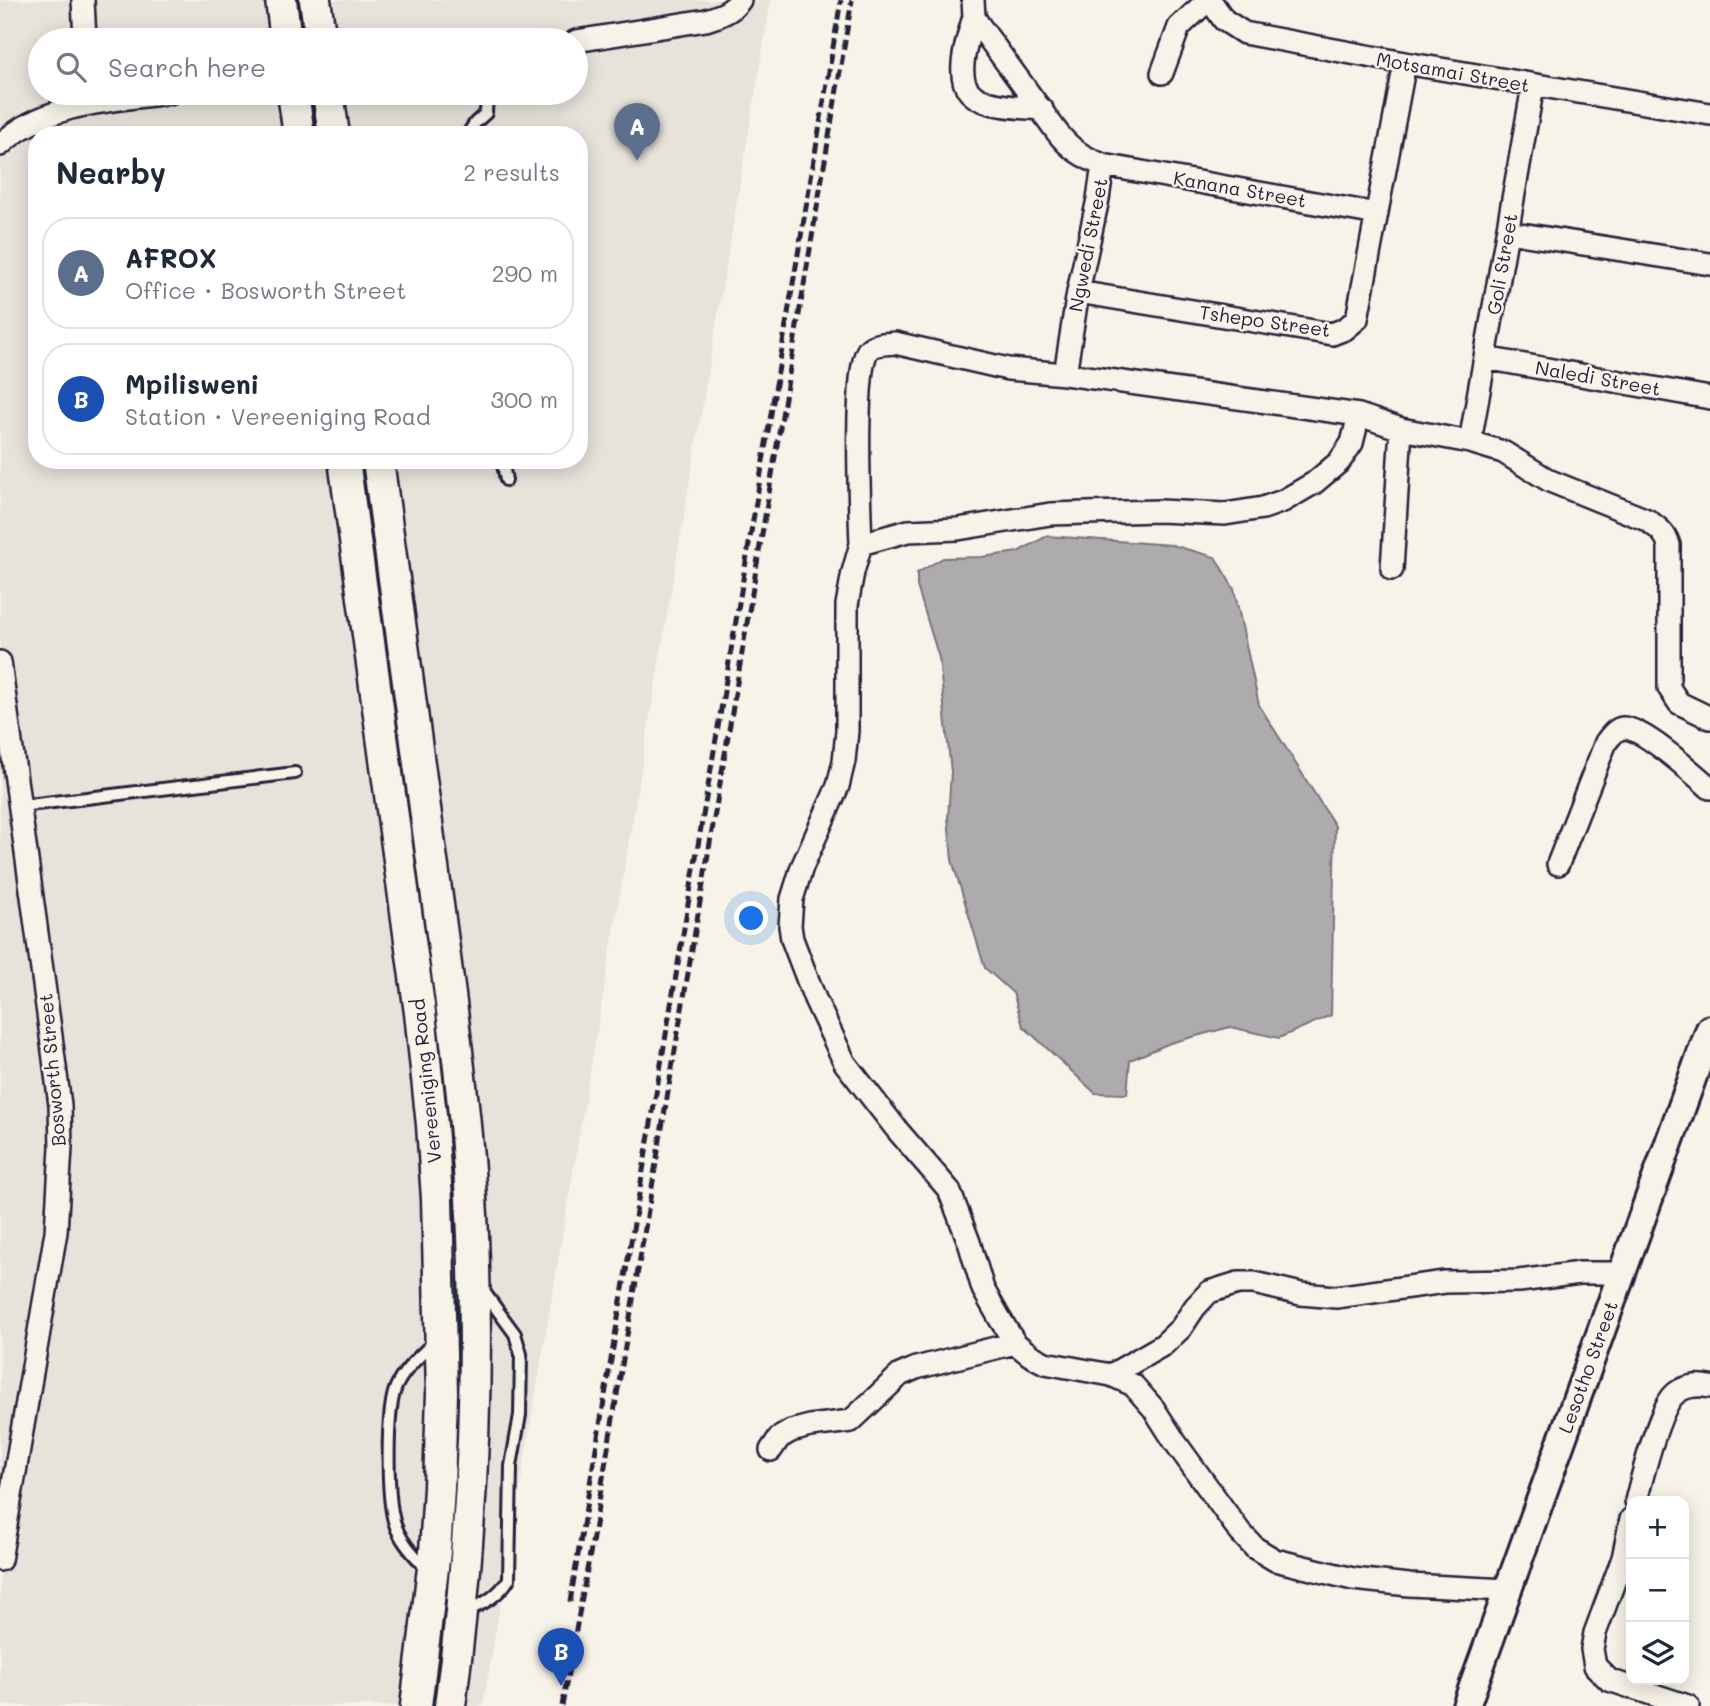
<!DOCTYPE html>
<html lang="en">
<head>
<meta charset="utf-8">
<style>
	body { margin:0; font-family:Mali,sans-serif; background:#f6f6f7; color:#1f2937 }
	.controls { position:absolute; right:21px; bottom:21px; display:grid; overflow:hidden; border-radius:14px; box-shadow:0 4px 18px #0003 }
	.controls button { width:63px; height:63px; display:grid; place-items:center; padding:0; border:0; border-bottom:2px solid #e0e1e3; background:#fff; color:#1f2937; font:35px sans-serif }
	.you { position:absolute; left:752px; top:919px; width:24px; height:24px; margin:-18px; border:5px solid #fff; border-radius:50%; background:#1a73e8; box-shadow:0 0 0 10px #1a73e833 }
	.badge { display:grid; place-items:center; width:46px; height:46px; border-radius:50%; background:#22223b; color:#fff; font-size:23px; font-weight:700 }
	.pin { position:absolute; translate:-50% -58px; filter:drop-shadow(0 2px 4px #0008) }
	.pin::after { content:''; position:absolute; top:37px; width:24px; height:21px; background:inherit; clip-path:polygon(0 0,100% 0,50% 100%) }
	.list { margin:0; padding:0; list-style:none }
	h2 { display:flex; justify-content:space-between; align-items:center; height:91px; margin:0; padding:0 28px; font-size:30px }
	h2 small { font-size:23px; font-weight:400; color:#747a83 }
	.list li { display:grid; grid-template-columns:46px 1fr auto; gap:21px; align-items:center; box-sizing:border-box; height:112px; margin:0 14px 14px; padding:0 14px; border:2px solid #e0e1e3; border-radius:28px }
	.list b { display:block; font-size:26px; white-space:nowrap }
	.list p { margin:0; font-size:23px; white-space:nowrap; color:#747a83 }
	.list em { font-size:23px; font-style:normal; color:#747a83 }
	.icon { flex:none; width:38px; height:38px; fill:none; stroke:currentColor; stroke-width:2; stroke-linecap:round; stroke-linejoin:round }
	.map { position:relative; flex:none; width:1710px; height:1706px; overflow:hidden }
	.search { position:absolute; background:#fff; box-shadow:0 4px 18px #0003; left:28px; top:28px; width:560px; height:77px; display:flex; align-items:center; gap:18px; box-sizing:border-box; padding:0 24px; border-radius:38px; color:#747a83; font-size:26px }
	.panel { position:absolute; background:#fff; box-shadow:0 4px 18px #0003; left:28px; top:126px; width:560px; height:343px; border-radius:28px }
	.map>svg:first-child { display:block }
	.built { fill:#e7e3db; fill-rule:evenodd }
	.water { fill:#aeabad; stroke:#76747f; stroke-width:2 }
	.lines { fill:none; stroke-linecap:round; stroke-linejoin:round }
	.service-casing { stroke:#22223b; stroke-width:16 }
	.minor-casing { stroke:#22223b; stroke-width:26 }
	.tertiary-casing { stroke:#22223b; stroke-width:32 }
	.secondary-casing { stroke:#22223b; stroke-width:35 }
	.service { stroke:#f7f3e8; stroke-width:10 }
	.minor { stroke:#f7f3e8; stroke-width:21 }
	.tertiary { stroke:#f7f3e8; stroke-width:26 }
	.secondary { stroke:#f7f3e8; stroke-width:30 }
	.rail { stroke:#22223b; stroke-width:5; stroke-dasharray:10 5; stroke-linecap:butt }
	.labels { text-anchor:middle; stroke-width:5; stroke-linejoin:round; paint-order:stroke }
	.street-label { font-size:19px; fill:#22223b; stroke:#f7f3e8 }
</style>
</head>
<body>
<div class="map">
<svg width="1710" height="1706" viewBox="0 0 1710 1706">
	<rect width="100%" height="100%" fill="#f7f3e8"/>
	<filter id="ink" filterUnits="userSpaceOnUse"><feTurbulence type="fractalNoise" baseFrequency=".0143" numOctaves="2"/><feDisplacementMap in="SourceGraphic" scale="14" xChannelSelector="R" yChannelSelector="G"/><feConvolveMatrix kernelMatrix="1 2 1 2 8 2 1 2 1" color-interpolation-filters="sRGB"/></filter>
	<g filter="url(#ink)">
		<!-- built -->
		<path class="built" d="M0,0H771L483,1706H0ZM40,40H576V93H40ZM37,135H579V460H37Z"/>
		<!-- water -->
		<path class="water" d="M1047,536L1172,545L1215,557L1234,589L1259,705L1335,826L1331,1015L1279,1038L1230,1027L1170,1043L1130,1060L1127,1094L1095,1093L1023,1026L1013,993L985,968L952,860L948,818L951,772L939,658L917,586V573L943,558L982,557L1018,552Z"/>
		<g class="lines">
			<!-- service casing -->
			<g class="service-casing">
				<path id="service" d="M467,135L475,123L486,113L487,93
					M502,460L506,480
					M20,806L295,773
					M427,1569C414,1555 399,1540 394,1521C387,1496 386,1410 396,1387C404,1369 421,1355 434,1342
					M466,1611C484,1604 498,1596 509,1579L511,1466L520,1415L521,1354L515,1334L482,1289"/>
			</g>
			<!-- minor casing -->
			<g class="minor-casing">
				<path id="minor" d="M83,0L85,40
					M973,0L974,17L979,25L1057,132C1070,149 1083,157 1103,165L1377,214
					M1210,0L1224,20L1244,33L1405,63L1710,114
					M974,17C949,96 963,105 1042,109
					M576,41L706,20C719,16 732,12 740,0
					M1162,73L1179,27L1208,0
					M0,145C44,103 112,100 170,93
					M1508,232L1710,264
					M1078,292L1332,334L1345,329L1357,319L1405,63
					M1485,358L1710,398
					M1065,374L1078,292L1098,199L1103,165
					M1359,415L1352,443L1339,462L1314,483L1283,501L1263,508L1225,514L1159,511L1050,514L958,529L908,531L861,544L853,572L847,605V731L844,761L838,786L802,867L792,899L790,926L792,939L815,999L845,1063L898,1131L949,1190L969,1242L983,1289L1000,1319L1015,1343L1030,1355L1045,1363L1111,1375L1133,1385L1154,1409L1175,1442L1240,1532L1255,1548L1275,1560L1353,1579L1409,1585L1508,1590
					M1470,442L1533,86
					M861,544C860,516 853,362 869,349C875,343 888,344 895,343L1008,369L1065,374L1359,415L1401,429L1470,442L1503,452L1550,481L1647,520C1658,528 1665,532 1669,545V688L1679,703L1710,718
					M1392,569L1401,429
					M0,662L51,1036L60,1105L61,1147L56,1232L0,1560
					M1558,864L1606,742C1611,736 1615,729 1623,728C1642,727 1694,774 1710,788
					M1111,1375L1163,1345L1181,1328L1195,1307L1209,1292L1238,1283H1254L1301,1294L1336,1297L1445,1282L1519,1281L1580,1273H1622
					M771,1450L779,1438L791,1431L810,1426L851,1421L900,1375L916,1368L1015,1343
					M1636,1501C1642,1477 1658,1413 1673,1396C1682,1386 1698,1384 1710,1387
					M1631,1519L1623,1558L1595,1633L1592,1649L1595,1666L1609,1680L1688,1706"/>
			</g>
			<!-- tertiary casing -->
			<g class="tertiary-casing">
				<path id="tertiary" d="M1466,1706L1710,1029"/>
			</g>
			<!-- secondary casing -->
			<g class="secondary-casing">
				<path id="secondary" d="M281,0L286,40
					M315,0L321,40
					M293,93L299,135
					M328,93L334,135
					M344,460L420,1013L432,1125L437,1199L442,1393L439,1488L435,1552L416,1706
					M378,460C398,606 417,751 437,897C452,1009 468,1122 473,1235C479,1393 471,1550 450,1706"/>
			</g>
			<!-- service -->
			<use href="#service" class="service"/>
			<!-- minor -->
			<use href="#minor" class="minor"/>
			<!-- tertiary -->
			<use href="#tertiary" class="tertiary"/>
			<!-- secondary -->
			<use href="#secondary" class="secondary"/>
			<!-- rail -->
			<path class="rail" d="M570,1602L841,0
				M562,1706L592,1543L852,0"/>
		</g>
	</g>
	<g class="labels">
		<!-- street labels -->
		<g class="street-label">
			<text transform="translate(1453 72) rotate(10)" y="7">Motsamai Street</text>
			<text transform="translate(1240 189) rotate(10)" y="7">Kanana Street</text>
			<text transform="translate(1088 245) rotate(-79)" y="7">Ngwedi Street</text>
			<text transform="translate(1502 264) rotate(-80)" y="7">Goli Street</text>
			<text transform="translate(1265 321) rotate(8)" y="7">Tshepo Street</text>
			<text transform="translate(1598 378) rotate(10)" y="7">Naledi Street</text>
			<text transform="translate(52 1070) rotate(-95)" y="7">Bosworth Street</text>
			<text transform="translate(426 1081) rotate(-96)" y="7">Vereeniging Road</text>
			<text transform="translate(1588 1367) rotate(-70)" y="7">Lesotho Street</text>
		</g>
	</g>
</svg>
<div class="controls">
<button>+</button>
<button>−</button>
<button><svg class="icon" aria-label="layers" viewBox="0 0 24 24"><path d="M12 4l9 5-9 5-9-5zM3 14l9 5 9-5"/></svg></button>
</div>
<div class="you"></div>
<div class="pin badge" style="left:637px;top:161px;background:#5c6f8a">A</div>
<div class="pin badge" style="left:561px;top:1686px;background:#1a4fb4">B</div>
<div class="search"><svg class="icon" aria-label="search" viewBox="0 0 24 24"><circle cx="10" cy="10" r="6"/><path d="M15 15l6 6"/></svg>Search here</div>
<section class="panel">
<h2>Nearby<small>2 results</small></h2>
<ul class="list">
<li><span class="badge" style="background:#5c6f8a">A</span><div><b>AFROX</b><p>Office · Bosworth Street</p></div><em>290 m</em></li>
<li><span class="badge" style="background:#1a4fb4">B</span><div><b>Mpilisweni</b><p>Station · Vereeniging Road</p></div><em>300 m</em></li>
</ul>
</section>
</div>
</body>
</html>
